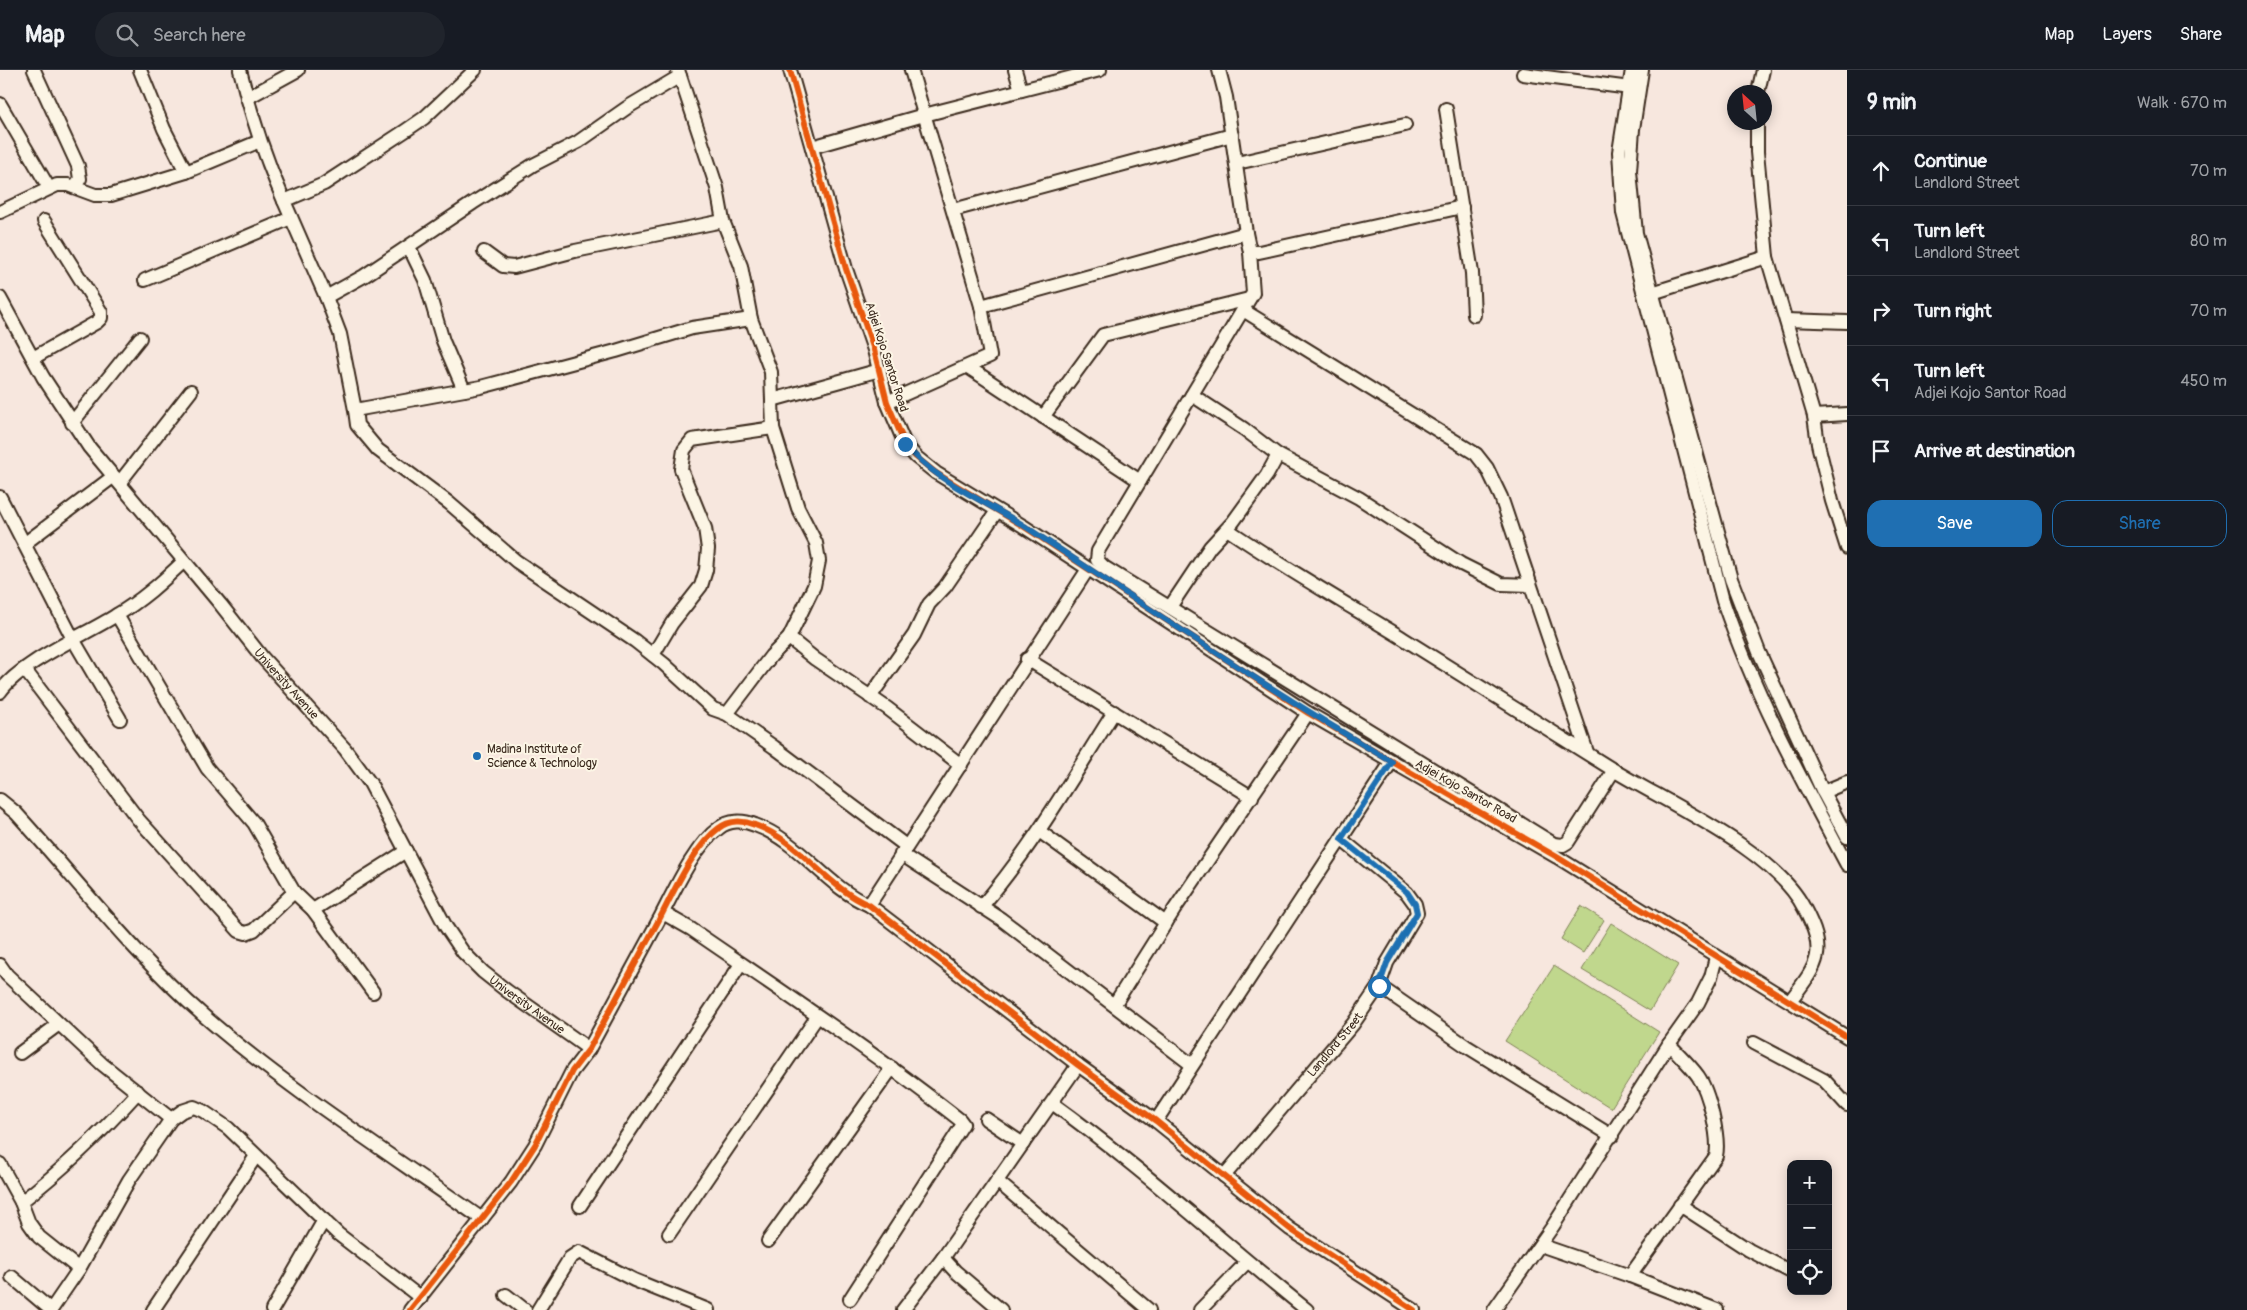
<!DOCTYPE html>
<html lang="en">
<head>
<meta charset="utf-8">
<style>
	body { margin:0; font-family:Pangolin,sans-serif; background:#20242c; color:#f1f3f6 }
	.controls { position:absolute; right:15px; bottom:15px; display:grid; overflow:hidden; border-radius:10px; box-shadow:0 2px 12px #0003 }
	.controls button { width:45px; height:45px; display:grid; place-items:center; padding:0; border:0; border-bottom:1px solid #363941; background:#171b24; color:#f1f3f6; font:25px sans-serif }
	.compass { position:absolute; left:1727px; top:15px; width:45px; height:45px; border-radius:50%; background:#171b24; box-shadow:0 2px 12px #0003; rotate:333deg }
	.stop { position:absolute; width:15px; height:15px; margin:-11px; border:4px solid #1f6fb2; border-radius:50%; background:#fff }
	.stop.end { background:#1f6fb2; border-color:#fff; box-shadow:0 1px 5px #0008 }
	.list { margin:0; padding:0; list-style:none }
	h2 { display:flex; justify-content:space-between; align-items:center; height:65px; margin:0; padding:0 20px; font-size:21px }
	h2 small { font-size:16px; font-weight:400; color:#9ea1a6 }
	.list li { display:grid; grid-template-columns:32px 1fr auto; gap:15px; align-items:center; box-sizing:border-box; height:70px; padding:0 20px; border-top:1px solid #363941 }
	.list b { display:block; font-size:19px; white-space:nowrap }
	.list p { margin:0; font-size:16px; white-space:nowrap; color:#9ea1a6 }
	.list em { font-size:16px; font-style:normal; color:#9ea1a6 }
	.actions { display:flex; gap:10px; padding:15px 20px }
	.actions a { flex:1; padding:11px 0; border:1px solid #1f6fb2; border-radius:15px; text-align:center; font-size:18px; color:#1f6fb2 }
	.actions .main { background:#1f6fb2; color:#fff }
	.icon { flex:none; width:28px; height:28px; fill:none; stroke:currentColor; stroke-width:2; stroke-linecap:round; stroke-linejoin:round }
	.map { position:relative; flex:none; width:1847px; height:1240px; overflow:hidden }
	header { display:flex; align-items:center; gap:30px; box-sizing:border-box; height:70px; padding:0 25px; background:#171b24; border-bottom:1px solid #363941 }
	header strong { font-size:24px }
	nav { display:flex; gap:28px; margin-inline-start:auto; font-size:18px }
	.search { width:350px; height:45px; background:#20242c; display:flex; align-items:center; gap:12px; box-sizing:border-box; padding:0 18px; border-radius:28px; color:#9ea1a6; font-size:19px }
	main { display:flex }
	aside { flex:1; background:#171b24 }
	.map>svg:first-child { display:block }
	.green { fill:#c0d78d; stroke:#7e8056 }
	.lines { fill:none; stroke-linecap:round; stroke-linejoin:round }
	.minor-casing { stroke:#3b2a1e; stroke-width:16 }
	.minor { stroke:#fcf5e5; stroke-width:12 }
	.cycleway-casing { stroke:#fcf5e5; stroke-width:9 }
	.cycleway { stroke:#e8590c; stroke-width:6 }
	.route { stroke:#1f6fb2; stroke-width:6 }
	.poi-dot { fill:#1f6fb2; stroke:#fcf5e5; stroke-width:2 }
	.labels { text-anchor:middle; stroke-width:4; stroke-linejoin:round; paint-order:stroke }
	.street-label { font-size:12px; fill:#3b2a1e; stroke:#fcf5e5 }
	.poi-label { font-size:12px; fill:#3b2a1e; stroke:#fcf5e5; text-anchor:start }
</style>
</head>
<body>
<header>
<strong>Map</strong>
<div class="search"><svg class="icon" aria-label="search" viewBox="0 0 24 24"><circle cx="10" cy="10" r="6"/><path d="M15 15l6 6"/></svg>Search here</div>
<nav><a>Map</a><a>Layers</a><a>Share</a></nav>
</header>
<main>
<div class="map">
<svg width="1847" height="1240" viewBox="0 0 1847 1240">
	<rect width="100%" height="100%" fill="#f7e7de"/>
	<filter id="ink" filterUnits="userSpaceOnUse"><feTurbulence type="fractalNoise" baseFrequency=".02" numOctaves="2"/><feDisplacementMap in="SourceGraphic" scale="10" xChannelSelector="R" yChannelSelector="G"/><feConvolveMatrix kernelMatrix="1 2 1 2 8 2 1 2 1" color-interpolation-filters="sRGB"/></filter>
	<g filter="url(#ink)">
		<!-- green -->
		<path class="green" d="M1581,836L1604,850L1583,883L1561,869Z
			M1611,853L1678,895L1650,941L1582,900Z
			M1554,896L1659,962L1611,1038L1505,971Z"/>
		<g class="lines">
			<!-- minor casing -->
			<g class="minor-casing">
				<g id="minor">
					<path d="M34,0L78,96L80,109L74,117"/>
					<path d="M140,0L164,59L186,102"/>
					<path d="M240,0C251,45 265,88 284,131"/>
					<path d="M475,0L424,48L405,61L324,114L284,131L326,227L340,264L355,340L481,317L616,281L692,258L751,249"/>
					<path d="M678,0L717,118L723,151L741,196L751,249L771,302L773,358L798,438L816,473L819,491L814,516L789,568L815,589L887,638L961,695"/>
					<path d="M790,0L846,199L874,280L887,332L905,374L916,387L936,403L1023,456L1308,643L1557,787L1847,967"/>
					<path d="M1015,0L1021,20"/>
					<path d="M1219,0L1226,27L1246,163L1250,182L1253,223L1098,481L1097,490L1104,497L1554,774L1563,775L1568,772L1614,700"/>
					<path d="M1632,0L1619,82L1623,143L1723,531C1754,623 1801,709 1847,795"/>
					<path d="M1642,0L1633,59L1630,101L1636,163L1731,509L1759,582L1823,722L1847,767"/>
					<path d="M1523,4L1630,18"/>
					<path d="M1758,22L1763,0"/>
					<path d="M247,28L298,0"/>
					<path d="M0,34L49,118"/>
					<path d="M1446,39L1472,203L1474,245"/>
					<path d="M1757,52V82L1767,187L1814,346L1818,374L1832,431L1847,478"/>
					<path d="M812,77L924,45L1100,0"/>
					<path d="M1237,93L1405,55"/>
					<path d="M953,140L1232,65"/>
					<path d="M0,142L57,115H68L95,125H111L186,102L260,71"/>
					<path d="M409,177L425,210L443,271L464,320"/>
					<path d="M484,182L503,196L514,197L575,181L723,151"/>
					<path d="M1250,182H1259L1462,137"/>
					<path d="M145,210L291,148"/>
					<path d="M1652,223L1767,187"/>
					<path d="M326,227L364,206L473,133L533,95L578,72L628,37L680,6"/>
					<path id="s1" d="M0,228L43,307L89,377L221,535L262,587L345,679L370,713L446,857L463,882L483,902L507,921L589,979"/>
					<path d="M981,236L1246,163"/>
					<path d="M1243,240L1476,384L1487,398L1501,427L1587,682"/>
					<path d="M1786,250L1847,252"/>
					<path d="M33,288L97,252L101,248V242L44,151"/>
					<path d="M968,297L1140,411"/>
					<path d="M1192,325L1244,359L1278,385L1359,428L1461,494L1501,514L1530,515"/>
					<path d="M772,330L880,300"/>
					<path d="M887,332L990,286L981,236L911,0"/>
					<path d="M355,340L357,355L378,380L449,433L516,491L635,571L664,594L713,639L727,644L774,677L906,776"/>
					<path d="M1814,346L1847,344"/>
					<path d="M1043,347L1103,265L1249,229"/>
					<path d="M72,353L140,268"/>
					<path d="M120,412L191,321"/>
					<path d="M0,427L73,569L120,649"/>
					<path d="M1227,459C1284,498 1345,533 1404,569C1474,613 1544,657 1615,701C1669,734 1775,781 1804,838C1828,883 1818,894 1790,931"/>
					<path d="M24,474L114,406"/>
					<path d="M1170,537L1210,477L1233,452L1267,405L1278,385"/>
					<path d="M117,545L207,698L254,753L294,822L313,840L373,922"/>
					<path d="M653,585L672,553L701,516L706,500L708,479L705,458L681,399L684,380L692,370L773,358"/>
					<path d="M1027,589L1252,727"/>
					<path d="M25,600L138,749L239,861L246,863L254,860L294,822"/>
					<path d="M0,622C21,592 83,566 115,546C141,531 162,512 184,491"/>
					<path d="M870,627L914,565L929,534L945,517L997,441"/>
					<path d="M727,644L771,586L789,568"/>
					<path d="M1823,722L1847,712"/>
					<path d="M0,730L16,743C78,811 134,885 204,946C289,1020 390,1084 482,1149"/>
					<path d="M1039,761L1166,853"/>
					<path d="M901,784L1001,849L1192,995"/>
					<path d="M869,835L1088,499"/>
					<path d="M981,837C1032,778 1072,708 1114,642"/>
					<path d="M313,840L406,781"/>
					<path d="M663,843L691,859C781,921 874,982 960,1050L963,1054L850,1229"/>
					<path d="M0,895L7,905L102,994L171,1049"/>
					<path d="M1379,916L1466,976L1612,1066"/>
					<path d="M1114,935L1174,840L1308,643"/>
					<path d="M1754,973L1824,1010L1847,1035"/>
					<path d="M20,983L59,954"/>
					<path d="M1052,1033C1141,1097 1222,1172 1307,1240"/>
					<path d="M986,1049L1023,1074"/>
					<path d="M1156,1051L1392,691"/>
					<path d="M0,1094L21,1132L29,1153L39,1167L79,1199"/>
					<path id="s2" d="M1224,1106L1353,954L1379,916L1387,893L1417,843L1415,834L1407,823L1341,769"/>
					<path d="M997,1111L1149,1240"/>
					<path d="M21,1132C65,1098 101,1063 138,1022"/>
					<path d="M1680,1135L1749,1180L1791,1202"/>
					<path d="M580,1136L741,894"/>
					<path d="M669,1164L817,947"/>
					<path d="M768,1171L892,998"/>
					<path d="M1540,1175L1630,1206L1717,1240"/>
					<path d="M943,1188L955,1201L1001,1240"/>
					<path d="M1630,1206L1716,1086C1720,1068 1709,1022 1698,1006C1690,995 1679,985 1669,974"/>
					<path d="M12,1207L51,1240"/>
					<path d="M506,1225L525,1240"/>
					<path d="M51,1240L79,1199L129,1110L171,1049L182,1041L194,1037L203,1041L228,1058L338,1164L421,1228"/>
					<path d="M153,1240L256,1086"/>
					<path d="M272,1240L324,1150"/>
					<path d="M410,1240L511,1112L535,1075L572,1001L589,979C613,934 637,890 661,846C675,819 695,775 719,758C729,750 743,750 755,755C800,771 826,817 869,835L1078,995L1156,1051L1290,1159L1414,1240"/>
					<path d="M538,1240L570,1188L579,1182L634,1210L708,1240"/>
					<path d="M903,1240L943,1188L1078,995"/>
					<path d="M1200,1240L1247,1192"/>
					<path d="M1494,1240L1553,1156L1669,974L1698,933L1711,907L1716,887"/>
				</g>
			</g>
			<!-- minor -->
			<use href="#minor" class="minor"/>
			<!-- cycleway casing -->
			<g class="cycleway-casing">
				<path id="cycleway" d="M790,0L846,199L874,280L887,332L905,374L916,387L936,403L1023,456L1308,643L1557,787L1847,967
					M410,1240L511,1112L535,1075L572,1001L589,979C613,934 637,890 661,846C675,819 695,775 719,758C729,750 743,750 755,755C800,771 826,817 869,835L1078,995L1156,1051L1290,1159L1414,1240"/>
			</g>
			<!-- cycleway -->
			<use href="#cycleway" class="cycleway"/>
		</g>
	</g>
	<g class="lines" filter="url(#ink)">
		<!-- route -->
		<path class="route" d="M905,374C935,412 986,431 1026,457C1147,537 1266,618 1392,692L1341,769L1407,822L1415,834L1417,843L1387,893L1379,916"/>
	</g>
	<!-- markers -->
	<circle class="poi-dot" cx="477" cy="686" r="5"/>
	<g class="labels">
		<!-- street labels -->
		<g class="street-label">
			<text transform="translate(887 287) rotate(72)" y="4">Adjei Kojo Santor Road</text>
			<text dy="4" stroke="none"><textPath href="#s1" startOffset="482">University Avenue</textPath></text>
			<text transform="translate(1466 721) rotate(30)" y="4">Adjei Kojo Santor Road</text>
			<text dy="4" stroke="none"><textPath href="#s1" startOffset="888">University Avenue</textPath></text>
			<text dy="4" stroke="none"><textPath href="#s2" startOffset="172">Landlord Street</textPath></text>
		</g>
		<!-- poi labels -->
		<g class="poi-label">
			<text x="487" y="683">Madina Institute of<tspan x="487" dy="14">Science &amp; Technology</tspan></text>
		</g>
	</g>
</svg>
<div class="controls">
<button>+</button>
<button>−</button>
<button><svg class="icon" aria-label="locate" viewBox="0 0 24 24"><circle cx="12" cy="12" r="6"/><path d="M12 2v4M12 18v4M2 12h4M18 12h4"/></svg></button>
</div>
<svg class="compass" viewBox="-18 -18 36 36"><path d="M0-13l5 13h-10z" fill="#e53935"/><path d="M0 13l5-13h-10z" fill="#9ea1a6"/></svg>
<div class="stop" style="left:1379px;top:916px"></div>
<div class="stop end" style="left:905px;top:374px"></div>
</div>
<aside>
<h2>9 min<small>Walk · 670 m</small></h2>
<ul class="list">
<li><svg class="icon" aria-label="ahead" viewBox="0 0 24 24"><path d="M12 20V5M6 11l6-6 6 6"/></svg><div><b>Continue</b><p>Landlord Street</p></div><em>70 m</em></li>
<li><svg class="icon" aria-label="left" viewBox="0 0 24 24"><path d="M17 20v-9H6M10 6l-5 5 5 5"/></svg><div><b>Turn left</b><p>Landlord Street</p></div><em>80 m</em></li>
<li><svg class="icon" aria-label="right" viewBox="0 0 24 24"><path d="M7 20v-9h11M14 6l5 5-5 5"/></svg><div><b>Turn right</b></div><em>70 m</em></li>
<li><svg class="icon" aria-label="left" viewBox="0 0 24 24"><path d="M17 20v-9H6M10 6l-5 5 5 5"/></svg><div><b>Turn left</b><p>Adjei Kojo Santor Road</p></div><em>450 m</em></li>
<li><svg class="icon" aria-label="arrive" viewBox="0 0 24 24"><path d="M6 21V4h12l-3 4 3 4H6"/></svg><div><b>Arrive at destination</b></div></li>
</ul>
<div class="actions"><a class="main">Save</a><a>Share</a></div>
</aside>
</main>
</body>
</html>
